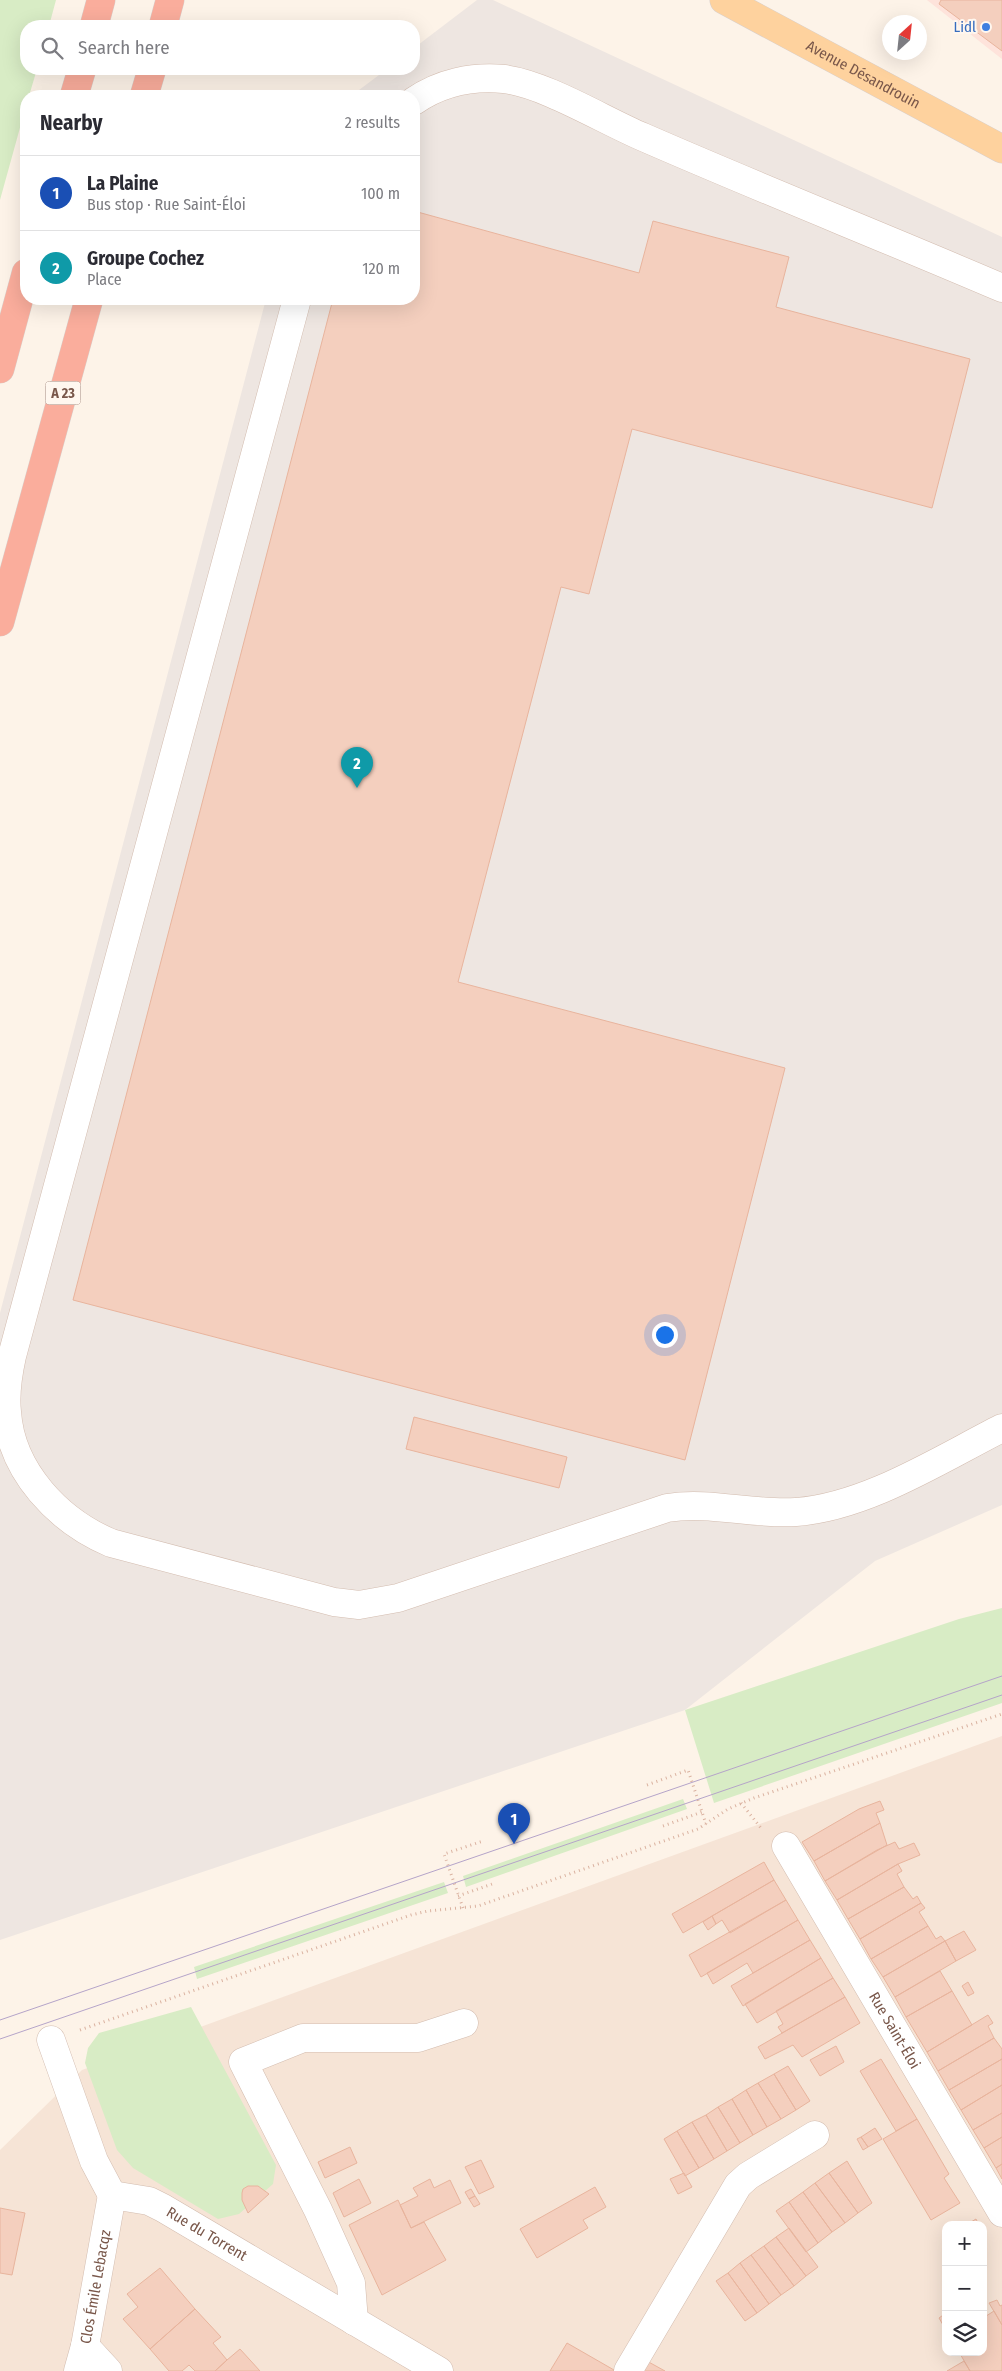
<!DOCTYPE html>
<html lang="en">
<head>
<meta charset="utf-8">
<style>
	body { margin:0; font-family:"Fira Sans Condensed",sans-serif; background:#f7f7f7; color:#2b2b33 }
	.controls { position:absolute; right:15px; bottom:15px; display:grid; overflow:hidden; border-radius:10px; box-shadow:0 5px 20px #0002 }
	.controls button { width:45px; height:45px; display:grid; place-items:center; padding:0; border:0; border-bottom:1px solid #e1e1e2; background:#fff; color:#2b2b33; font:25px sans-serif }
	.compass { position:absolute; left:882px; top:15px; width:45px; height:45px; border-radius:50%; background:#fff; box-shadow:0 5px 20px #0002; rotate:27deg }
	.you { position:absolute; left:664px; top:1334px; width:18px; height:18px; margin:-12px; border:4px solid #fff; border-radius:50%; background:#1a73e8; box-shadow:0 0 0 8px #1a73e833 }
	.badge { display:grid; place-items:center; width:32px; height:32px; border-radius:50%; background:#ed5f47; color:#fff; font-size:16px; font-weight:700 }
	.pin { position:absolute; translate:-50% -41px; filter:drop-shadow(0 1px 2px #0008) }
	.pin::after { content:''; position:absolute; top:26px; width:18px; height:15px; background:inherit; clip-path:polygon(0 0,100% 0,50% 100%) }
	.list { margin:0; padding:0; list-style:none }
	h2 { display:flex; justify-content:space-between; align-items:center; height:65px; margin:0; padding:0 20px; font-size:21px }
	h2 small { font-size:16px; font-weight:400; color:#7c7c81 }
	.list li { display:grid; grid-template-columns:32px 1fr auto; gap:15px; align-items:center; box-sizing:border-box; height:75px; padding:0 20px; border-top:1px solid #e1e1e2 }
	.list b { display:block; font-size:19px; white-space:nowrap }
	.list p { margin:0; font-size:16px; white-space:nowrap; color:#7c7c81 }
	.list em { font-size:16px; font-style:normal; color:#7c7c81 }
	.icon { flex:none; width:28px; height:28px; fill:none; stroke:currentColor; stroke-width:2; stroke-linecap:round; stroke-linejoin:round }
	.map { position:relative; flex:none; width:1002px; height:2371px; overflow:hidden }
	.search { position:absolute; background:#fff; box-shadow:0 5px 20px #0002; left:20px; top:20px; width:400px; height:55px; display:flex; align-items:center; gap:12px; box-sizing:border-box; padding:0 18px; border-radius:20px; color:#7c7c81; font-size:19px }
	.panel { position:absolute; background:#fff; box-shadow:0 5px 20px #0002; left:20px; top:90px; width:400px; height:215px; border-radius:20px }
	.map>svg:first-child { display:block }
	.residential { fill:#f6e4d6; fill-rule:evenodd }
	.commercial { fill:#fee3db }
	.industrial { fill:#eee6e1 }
	.green { fill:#d8ecc5 }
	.building { fill:#f4cfbe; stroke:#e8b49d }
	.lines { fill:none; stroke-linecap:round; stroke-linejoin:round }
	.minor-casing { stroke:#d3bcaf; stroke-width:29 }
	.major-casing { stroke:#d9d0cc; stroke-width:29 }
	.highway-casing { stroke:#d9d0cc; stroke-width:29 }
	.path { stroke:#dab2a0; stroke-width:3; stroke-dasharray:1 4; stroke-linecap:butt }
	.minor { stroke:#fff; stroke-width:28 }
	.major { stroke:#fed29e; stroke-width:28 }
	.highway { stroke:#faad9c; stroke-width:28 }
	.tram { stroke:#b5a4c9; stroke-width:1 }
	.shop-dot { fill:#3f7fe0; stroke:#fff7ef; stroke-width:2 }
	.labels { text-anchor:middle; stroke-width:4; stroke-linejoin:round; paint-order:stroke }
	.shield { fill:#fff7ef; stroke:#a1877c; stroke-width:1 }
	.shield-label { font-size:14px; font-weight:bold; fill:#79574a }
	.shop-label { font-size:15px; fill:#366cbe; stroke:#fff7ef; text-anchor:end }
	.street-label { font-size:15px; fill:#79574a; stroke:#fff7ef }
</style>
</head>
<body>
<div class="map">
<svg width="1002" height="2371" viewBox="0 0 1002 2371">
	<rect width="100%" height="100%" fill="#fdf3e8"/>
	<!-- residential -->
	<path class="residential" d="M1002,1736V2371H0V2150L82,2070ZM946,2225H983V2352H946Z"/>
	<!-- commercial -->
	<path class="commercial" d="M927,0H1002V59L993,52Z"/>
	<!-- industrial -->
	<path class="industrial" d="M477,0H493L1002,237V1505L875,1561L685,1710L0,1940V1313L266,299H414V96H351L387,69H414V48Z"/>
	<!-- green -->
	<path class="green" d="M0,0H56L49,26H26V69H37L29,96H26V106L0,200Z
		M1002,1608V1703L714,1803L685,1710L959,1619Z
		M683,1799L687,1809L466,1887L463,1876Z
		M444,1882L448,1893L197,1979L194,1967Z
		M191,2007L276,2165L273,2184L239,2214L218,2219L133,2168L117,2150L85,2063L88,2048L99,2033Z"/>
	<!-- building -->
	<path class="building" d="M941,0H1002V51L939,4Z
		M414,211L639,273L653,221L789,257L776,307L970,359L932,508L632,429L589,594L561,587L458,982L785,1068L685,1460L73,1300L333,299H414Z
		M414,1417L567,1457L559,1488L406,1449Z
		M880,1801L884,1810L876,1813L880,1823L814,1861L802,1842L859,1809Z
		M880,1823L887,1845L825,1881L814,1861Z
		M895,1842L899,1849L914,1843L920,1855L898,1864L837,1900L825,1881L877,1850Z
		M764,1862L774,1880L683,1933L672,1914Z
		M898,1864L902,1871L897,1874L904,1887L848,1919L837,1900Z
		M774,1880L786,1900L730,1933L722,1920L716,1924L712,1916Z
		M904,1887L913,1899L917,1896L921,1903L860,1939L848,1919Z
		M786,1900L798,1920L701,1977L689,1955Z
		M921,1903L925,1908L919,1912L928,1926L871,1959L860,1939Z
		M712,1916L716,1924L708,1930L703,1922Z
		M798,1920L810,1940L753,1973L747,1963L713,1984L707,1973Z
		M928,1926L936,1939L941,1936L945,1941L883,1977L871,1959Z
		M964,1931L976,1950L956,1961L945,1941Z
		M810,1940L821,1958L743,2006L731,1986Z
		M945,1941L956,1961L895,1997L883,1977Z
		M821,1958L833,1978L757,2023L745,2004Z
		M940,1971L952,1991L906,2017L895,1997Z
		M833,1978L845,1997L782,2033L778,2027L783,2024L776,2011Z
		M968,1982L974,1993L968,1996L962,1986Z
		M952,1991L972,2025L927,2052L906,2017Z
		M845,1997L860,2023L802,2057L793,2045L765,2059L758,2047Z
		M988,2015L993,2023L988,2026L994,2038L938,2071L927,2052Z
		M994,2038L1002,2049V2059L949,2090L938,2071Z
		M836,2046L844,2062L820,2076L810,2060Z
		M881,2059L917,2119L896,2131L860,2071Z
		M1002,2059V2085L961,2110L949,2090Z
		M788,2066L810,2101L796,2110L774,2074Z
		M774,2074L796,2110L781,2119L758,2083Z
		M758,2083L781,2119L767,2127L746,2090Z
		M1002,2085V2113L973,2130L961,2110Z
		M746,2090L767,2127L753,2135L732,2099Z
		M732,2099L753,2135L740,2143L718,2107Z
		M718,2107L740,2143L727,2151L706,2115Z
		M1002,2113V2137L984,2148L973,2130Z
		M706,2115L727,2151L714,2159L692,2122Z
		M917,2119L949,2174L944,2178L960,2203L931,2220L883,2139Z
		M692,2122L714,2159L699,2168L677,2131Z
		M875,2128L882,2139L868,2147L861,2137Z
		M677,2131L699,2168L685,2176L664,2139Z
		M861,2137L868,2147L863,2150L857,2139Z
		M1002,2137V2164L996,2168L984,2148Z
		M350,2147L357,2163L325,2178L318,2162Z
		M481,2160L494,2187L479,2194L465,2167Z
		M847,2161L872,2203L858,2213L829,2173Z
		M1002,2164V2179L996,2168Z
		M684,2173L692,2187L678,2194L670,2179Z
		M829,2173L858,2213L845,2223L815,2183Z
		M359,2179L371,2203L344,2217L333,2193Z
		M430,2179L434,2188L450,2180L461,2203L411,2228L400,2205L418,2196L413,2188Z
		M815,2183L845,2223L832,2232L803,2192Z
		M248,2186H258L269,2194L248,2213L242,2200V2193L243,2189Z
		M595,2187L606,2207L583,2220L588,2228L537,2258L520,2229Z
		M471,2189L475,2196L469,2199L465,2192Z
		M803,2192L832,2232L818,2243L789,2202Z
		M475,2196L480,2204L474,2207L469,2199Z
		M398,2200L411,2228L424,2222L446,2260L382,2295L349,2225Z
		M789,2202L818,2243L806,2252L776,2211Z
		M0,2208L25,2213L12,2275L0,2273Z
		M976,2219L979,2225H966Z
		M789,2228L818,2267L806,2276L776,2237Z
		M776,2237L806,2276L794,2286L764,2246Z
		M764,2246L794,2286L781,2295L751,2255Z
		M751,2255L781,2295L769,2304L740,2263Z
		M740,2263L769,2304L757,2313L728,2273Z
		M160,2268L195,2309L150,2349L123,2319L138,2307L127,2294Z
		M728,2273L757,2313L745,2321L716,2281Z
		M997,2300L1000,2306L1002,2305V2325L989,2303Z
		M195,2309L221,2337L213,2343L227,2360L215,2371H195L189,2365L182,2371H169L150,2349Z
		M994,2311L1002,2325V2371H970L959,2352H983V2318Z
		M946,2313V2330L939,2318Z
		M567,2343L614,2370L613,2371H550Z
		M240,2349L260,2371H215L227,2360Z
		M645,2360L665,2371H638Z
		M964,2361L970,2371H947Z"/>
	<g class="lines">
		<!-- minor casing -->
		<g class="minor-casing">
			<g id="minor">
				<path d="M414,101C440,83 472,76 504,79C545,84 603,120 643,137C762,189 883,237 1002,288"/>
				<path d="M297,299L12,1356C8,1374 5,1393 7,1412C11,1472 59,1521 111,1543L334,1602L359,1605L398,1598L667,1508C710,1501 752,1515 796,1512C866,1507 939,1460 1002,1428"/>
				<path id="s1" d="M786,1846L1002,2213"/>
				<path d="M51,2040L94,2161L112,2195"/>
				<path id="s2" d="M112,2195L149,2201L163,2208L439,2371"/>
				<path d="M354,2321L351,2283L318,2210L243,2062L303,2038H418L464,2023"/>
				<path d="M85,2346L108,2371"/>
				<path id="s3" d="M78,2371L85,2346L112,2195"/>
				<path d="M628,2371L738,2185L748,2176L815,2135"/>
			</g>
		</g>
		<!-- major casing -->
		<g class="major-casing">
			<g id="major">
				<path id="s4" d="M724,0L1002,149"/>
			</g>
		</g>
		<!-- highway casing -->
		<g class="highway-casing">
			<path id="highway" d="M94,26L101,0
				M163,26L170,0
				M74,96L82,69
				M144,96L152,69
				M0,369L26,273
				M0,622L89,299"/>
		</g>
		<!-- path -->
		<path class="path" d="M647,1785L688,1770L706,1824
			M741,1803L761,1828
			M663,1826L702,1812
			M458,1896L495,1883
			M463,1908L444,1854L483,1841
			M80,2030L411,1915L428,1911L478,1906L698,1829L728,1809L754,1798L1002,1714"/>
		<!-- minor -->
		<use href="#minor" class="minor"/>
		<!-- major -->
		<use href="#major" class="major"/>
		<!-- highway -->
		<use href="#highway" class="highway"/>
		<!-- tram -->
		<path class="tram" d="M0,2020L1002,1676
			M0,2039L1002,1695"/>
	</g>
	<!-- markers -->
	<circle class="shop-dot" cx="986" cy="27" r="5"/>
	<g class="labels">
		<!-- shield labels -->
		<rect class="shield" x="45.5" y="381.5" width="35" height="23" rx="4"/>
		<g class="shield-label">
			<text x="63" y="398">A 23</text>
		</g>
		<!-- shop labels -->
		<g class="shop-label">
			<text x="976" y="32">Lidl</text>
		</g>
		<!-- street labels -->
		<g class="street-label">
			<text dy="5" stroke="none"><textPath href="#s4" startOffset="158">Avenue Désandrouin</textPath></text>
			<text dy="5" stroke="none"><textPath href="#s1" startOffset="214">Rue Saint-Éloi</textPath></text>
			<text dy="5" stroke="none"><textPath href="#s2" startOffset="104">Rue du Torrent</textPath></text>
			<text dy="5" stroke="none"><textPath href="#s3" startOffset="86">Clos Émile Lebacqz</textPath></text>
		</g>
	</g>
</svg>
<div class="controls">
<button>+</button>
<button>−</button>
<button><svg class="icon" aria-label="layers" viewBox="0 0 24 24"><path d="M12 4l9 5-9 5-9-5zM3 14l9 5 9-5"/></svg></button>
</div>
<svg class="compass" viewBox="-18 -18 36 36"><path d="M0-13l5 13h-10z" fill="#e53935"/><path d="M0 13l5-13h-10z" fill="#7c7c81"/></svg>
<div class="you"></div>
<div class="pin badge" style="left:514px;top:1844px;background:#1a4fb4">1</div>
<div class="pin badge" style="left:357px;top:788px;background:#0f9aa8">2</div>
<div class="search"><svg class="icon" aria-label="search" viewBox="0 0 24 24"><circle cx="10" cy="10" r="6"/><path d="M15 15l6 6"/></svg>Search here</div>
<section class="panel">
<h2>Nearby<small>2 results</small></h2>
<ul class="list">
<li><span class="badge" style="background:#1a4fb4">1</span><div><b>La Plaine</b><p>Bus stop · Rue Saint-Éloi</p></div><em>100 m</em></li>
<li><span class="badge" style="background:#0f9aa8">2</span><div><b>Groupe Cochez</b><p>Place</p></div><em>120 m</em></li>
</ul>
</section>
</div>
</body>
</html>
